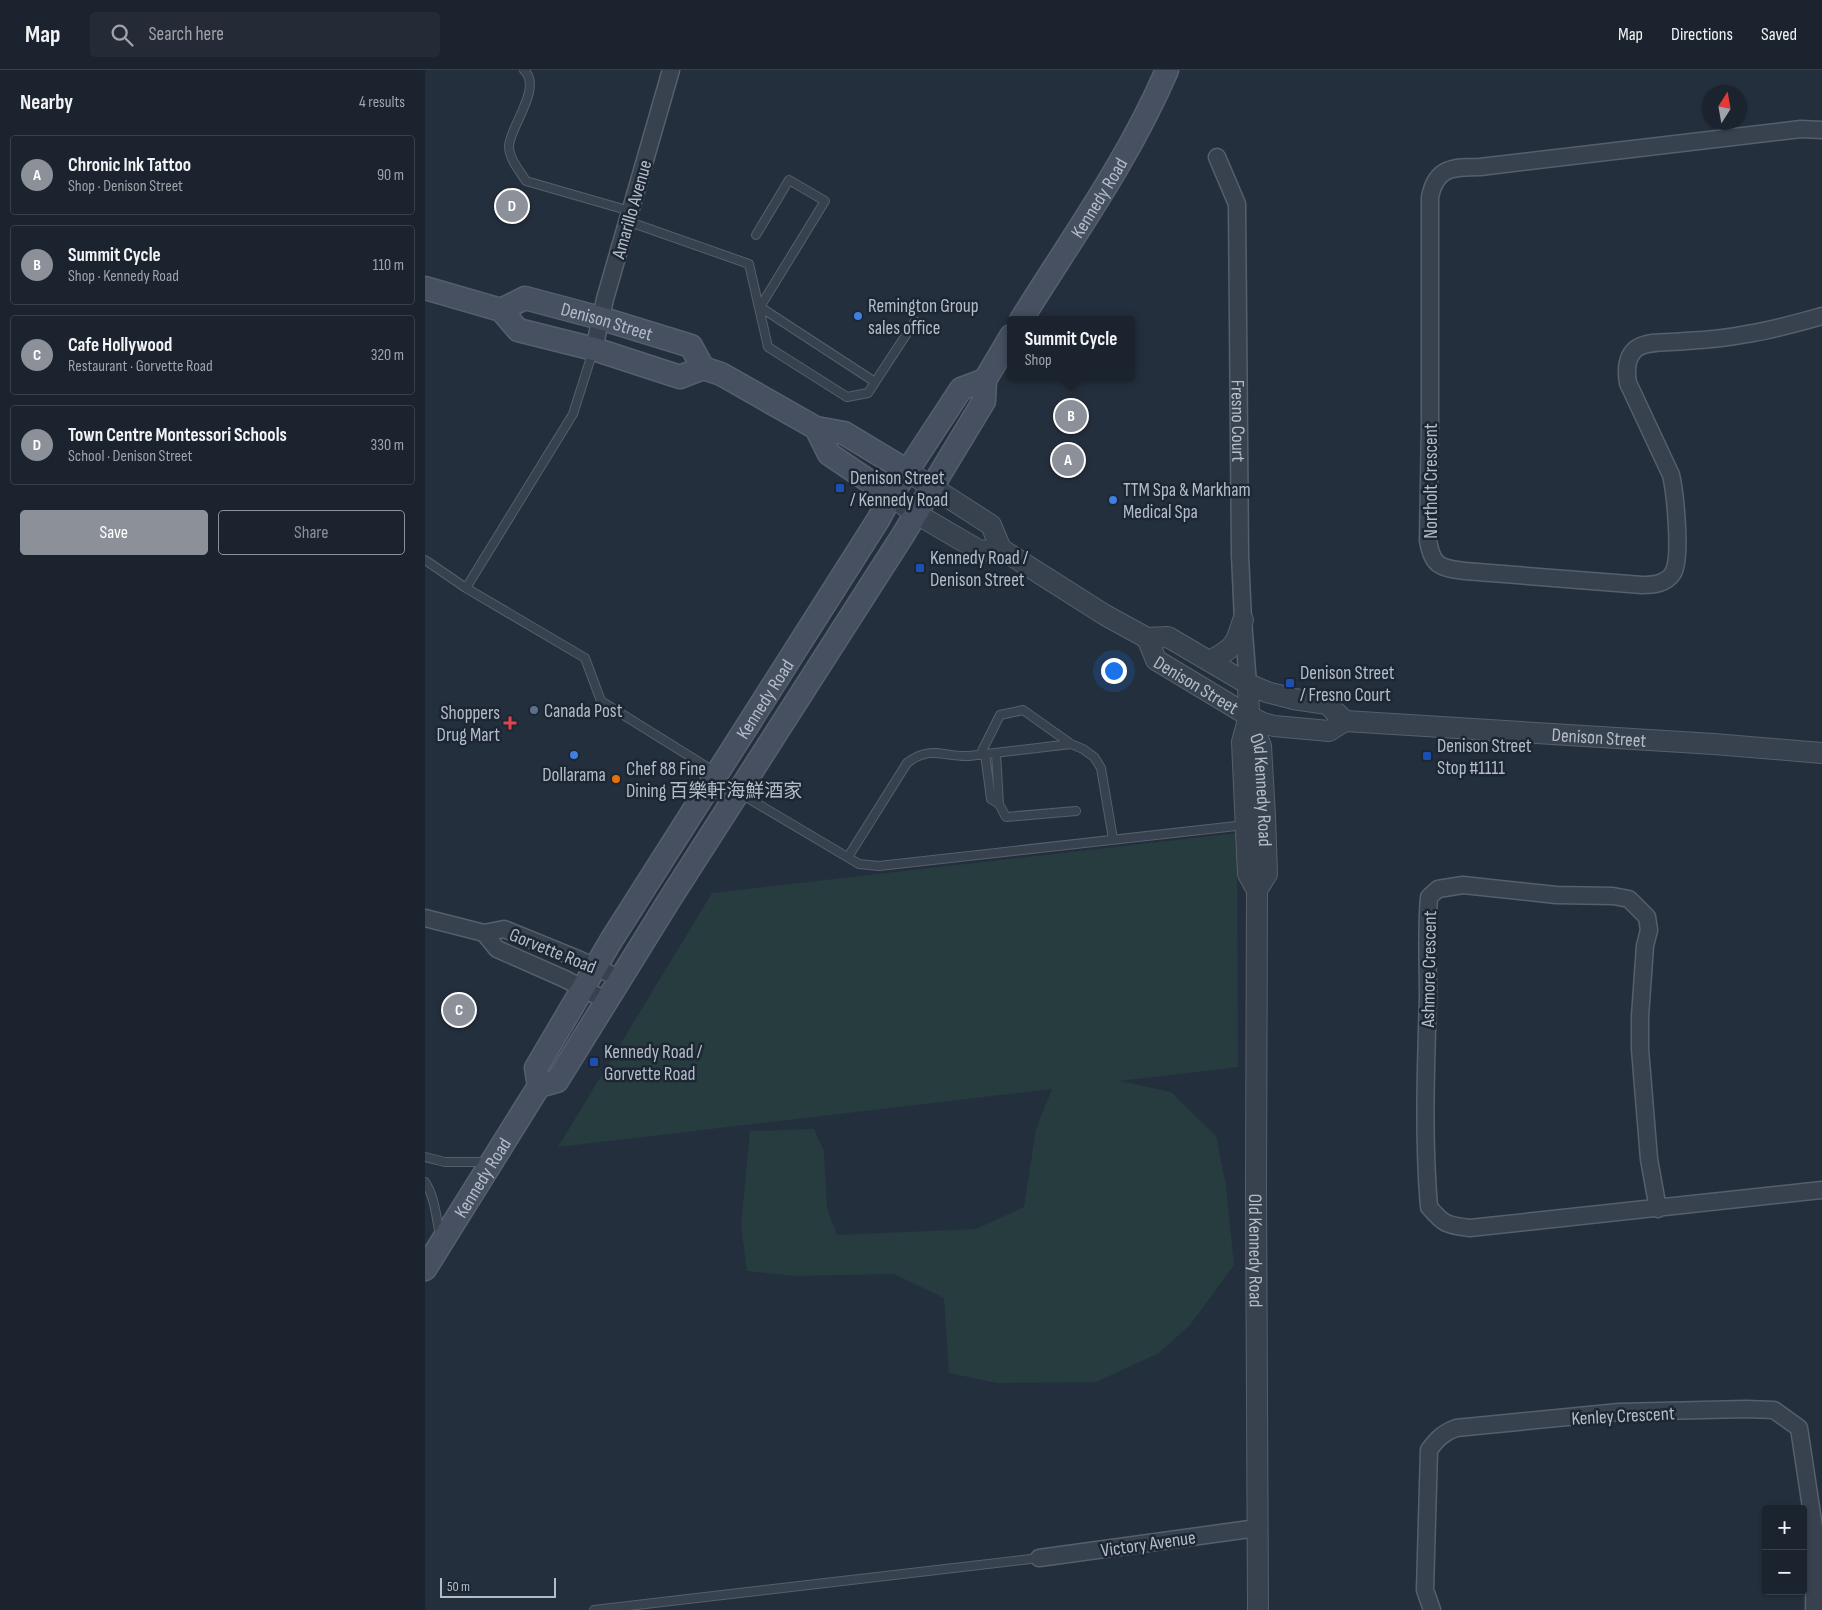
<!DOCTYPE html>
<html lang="en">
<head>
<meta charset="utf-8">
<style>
	body { margin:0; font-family:"Sofia Sans Condensed","Noto Sans SC",sans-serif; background:#242b36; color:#f1f3f6 }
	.controls { position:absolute; right:15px; bottom:15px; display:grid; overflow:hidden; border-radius:5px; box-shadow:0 1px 4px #0004 }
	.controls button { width:45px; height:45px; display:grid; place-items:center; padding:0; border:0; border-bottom:1px solid #39404a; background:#1b232e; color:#f1f3f6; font:25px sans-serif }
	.compass { position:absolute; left:1277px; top:15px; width:45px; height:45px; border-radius:50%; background:#1b232e; box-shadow:0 1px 4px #0004; rotate:11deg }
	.scale { position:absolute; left:15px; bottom:12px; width:116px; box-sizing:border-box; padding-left:5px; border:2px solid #b4bcc9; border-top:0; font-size:14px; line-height:18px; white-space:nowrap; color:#b4bcc9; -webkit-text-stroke:4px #1d2633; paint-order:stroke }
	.you { position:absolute; left:688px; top:600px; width:18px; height:18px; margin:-12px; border:4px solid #fff; border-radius:50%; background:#1a73e8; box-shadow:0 0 0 8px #1a73e833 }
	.badge { display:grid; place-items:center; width:32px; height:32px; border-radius:50%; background:#8c9099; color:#fff; font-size:16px; font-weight:700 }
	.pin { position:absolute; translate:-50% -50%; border:2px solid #fff; box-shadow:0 1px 5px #0006 }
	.popup { position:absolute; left:582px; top:246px; width:128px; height:65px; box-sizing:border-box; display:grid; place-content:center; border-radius:5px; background:#1b232e; filter:drop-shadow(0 1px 4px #0005); font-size:16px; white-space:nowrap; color:#a0a4aa }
	.popup b { font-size:19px; color:#f1f3f6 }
	.popup::after { content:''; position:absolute; left:50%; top:100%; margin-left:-10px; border:10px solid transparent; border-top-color:#1b232e }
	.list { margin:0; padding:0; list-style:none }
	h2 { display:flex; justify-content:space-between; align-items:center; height:65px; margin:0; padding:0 20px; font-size:21px }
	h2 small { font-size:16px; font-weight:400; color:#a0a4aa }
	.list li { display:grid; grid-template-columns:32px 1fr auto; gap:15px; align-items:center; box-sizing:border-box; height:80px; margin:0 10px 10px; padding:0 10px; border:1px solid #39404a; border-radius:5px }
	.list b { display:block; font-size:19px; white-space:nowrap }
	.list p { margin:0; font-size:16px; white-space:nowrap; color:#a0a4aa }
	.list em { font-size:16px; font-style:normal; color:#a0a4aa }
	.actions { display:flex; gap:10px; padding:15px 20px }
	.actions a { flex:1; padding:11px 0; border:1px solid #8c9099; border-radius:5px; text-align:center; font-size:18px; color:#8c9099 }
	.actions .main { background:#8c9099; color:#fff }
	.icon { flex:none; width:28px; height:28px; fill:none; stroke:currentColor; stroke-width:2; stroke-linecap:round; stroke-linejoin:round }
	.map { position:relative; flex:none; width:1397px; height:1540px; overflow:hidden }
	header { display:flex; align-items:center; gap:30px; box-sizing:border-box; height:70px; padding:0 25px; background:#1b232e; border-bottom:1px solid #39404a }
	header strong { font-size:24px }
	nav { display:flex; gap:28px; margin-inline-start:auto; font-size:18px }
	.search { width:350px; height:45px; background:#242b36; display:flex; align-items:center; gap:12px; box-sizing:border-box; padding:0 18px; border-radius:5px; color:#a0a4aa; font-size:19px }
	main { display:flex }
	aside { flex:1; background:#1b232e }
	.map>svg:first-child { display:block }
	.green { fill:#263c3f }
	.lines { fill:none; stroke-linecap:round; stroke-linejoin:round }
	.service-casing { stroke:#565f6c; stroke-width:10 }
	.minor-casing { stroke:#565f6c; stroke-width:19 }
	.tertiary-casing { stroke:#565f6c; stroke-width:22 }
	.secondary-casing { stroke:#565f6c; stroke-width:25 }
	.service { stroke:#38414e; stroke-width:8 }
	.minor { stroke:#38414e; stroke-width:16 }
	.tertiary { stroke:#38414e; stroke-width:20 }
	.secondary { stroke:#465061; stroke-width:22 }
	.shop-dot { fill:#3f7fe0; stroke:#1d2633; stroke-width:2 }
	.transit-dot { fill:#1a4fb4; stroke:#1d2633; stroke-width:2 }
	.service-dot { fill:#5c6f8a; stroke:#1d2633; stroke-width:2 }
	.health-dot { fill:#e0444e; stroke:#1d2633; stroke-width:2 }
	.food-dot { fill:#e8710a; stroke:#1d2633; stroke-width:2 }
	.labels { text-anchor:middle; stroke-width:5; stroke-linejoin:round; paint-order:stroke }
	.street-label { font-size:19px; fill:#b4bcc9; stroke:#1d2633 }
	.poi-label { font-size:19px; fill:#b4bcc9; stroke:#1d2633; text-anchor:start }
</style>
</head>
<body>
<header>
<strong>Map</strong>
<div class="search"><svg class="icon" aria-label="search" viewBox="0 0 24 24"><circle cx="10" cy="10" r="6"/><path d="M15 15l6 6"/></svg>Search here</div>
<nav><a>Map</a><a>Directions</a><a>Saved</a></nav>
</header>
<main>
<aside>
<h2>Nearby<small>4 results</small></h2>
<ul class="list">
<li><span class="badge">A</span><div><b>Chronic Ink Tattoo</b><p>Shop · Denison Street</p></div><em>90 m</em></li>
<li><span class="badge">B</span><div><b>Summit Cycle</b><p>Shop · Kennedy Road</p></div><em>110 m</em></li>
<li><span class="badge">C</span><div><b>Cafe Hollywood</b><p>Restaurant · Gorvette Road</p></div><em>320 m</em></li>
<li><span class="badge">D</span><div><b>Town Centre Montessori Schools</b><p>School · Denison Street</p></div><em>330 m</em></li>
</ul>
<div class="actions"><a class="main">Save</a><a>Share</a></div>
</aside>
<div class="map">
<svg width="1397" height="1540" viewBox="0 0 1397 1540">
	<rect width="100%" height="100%" fill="#242f3e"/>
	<!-- green -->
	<path class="green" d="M812,763L813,997L695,1011L746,1022L791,1066L801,1116L809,1195L765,1255L734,1283L671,1312L572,1313L524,1303L519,1228L469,1204L370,1206L322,1201L316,1155L325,1061L389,1059L399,1081L402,1138L412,1165L551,1159L599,1137L611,1059L627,1019L133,1077L287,823Z"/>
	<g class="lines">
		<!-- service casing -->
		<g class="service-casing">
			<path id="service" d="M99,0C118,18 85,56 84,76C84,89 95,101 101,111L205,141
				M202,151L324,194L343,277L422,327L443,323L490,251
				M331,165L364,110L400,131L335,237L450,312
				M0,490L41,518L160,588L176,631L290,702
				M41,518L148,344L168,281
				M560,684L566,729L574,734L571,683
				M555,685L575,645L598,640L646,674
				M316,724L434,794L454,796L820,755
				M574,734L581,747L651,741
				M423,787L482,693C505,675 518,687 544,686L646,674L658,679L669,687L676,698L688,769
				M0,1087L20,1092H64
				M0,1112C10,1127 11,1147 15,1165
				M169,1540L614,1488"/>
		</g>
		<!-- minor casing -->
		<g class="minor-casing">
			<g id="minor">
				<path d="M1397,60L1376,59L1055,97C1028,97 1011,97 1005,127V354L1003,470C1007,496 1015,498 1040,501L1217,515C1228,515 1241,514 1248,503C1257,488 1250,422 1246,405L1203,313C1201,301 1201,286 1212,278C1225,270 1246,273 1261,271C1281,270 1302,268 1322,264C1348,260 1372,253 1397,246"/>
				<path id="s1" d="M792,87L812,134L815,485L818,550L823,614"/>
				<path d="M169,279L180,229L246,0"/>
				<path d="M0,848L59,863L79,859L153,889L196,909"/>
				<path d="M59,863L72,879L140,909L182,931"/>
				<path d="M1233,1139L1224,1089L1215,979V946L1220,876L1224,860L1222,847L1204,829L1188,826L1131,825L1038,815L1013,819L1004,827C1001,860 1003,893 1003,926C1001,996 998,1067 1004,1137C1019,1155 1022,1155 1045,1158L1397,1120"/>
				<path d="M614,1488L832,1458"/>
				<path d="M1007,1540L1000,1520L1004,1380C1012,1369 1018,1363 1031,1358L1194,1342L1321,1339L1349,1340L1374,1358L1390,1464L1389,1540"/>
			</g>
		</g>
		<!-- tertiary casing -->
		<g class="tertiary-casing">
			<g id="tertiary">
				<path d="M482,401L566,455L576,479L680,545L722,568L743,567L823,614L842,622L869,629L902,634L920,651"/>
				<path d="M466,426L490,443L555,481L576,479"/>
				<path id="s2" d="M722,568L731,590L824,646L838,653L849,656L904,661L920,651L1289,674L1397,683"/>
				<path d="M785,591C809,577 810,577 818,550"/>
				<path id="s3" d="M823,614L824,646L817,672L823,804L832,820L831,1121L833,1540"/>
				<path id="s4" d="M824,646L836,676L840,746L842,804L832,820"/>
			</g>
		</g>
		<!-- secondary casing -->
		<g class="secondary-casing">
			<g id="secondary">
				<path d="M0,218L76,240L93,260L169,279L255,307L278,298"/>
				<path id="s5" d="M76,240L100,228L175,248L266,276L278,298L296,304L391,358L419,363L482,401"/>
				<path id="s6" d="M596,250C647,168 704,89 742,0"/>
				<path d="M391,358L404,384L466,426"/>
				<path d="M114,1016L132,1011L243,832L478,465L559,331L560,310L586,266"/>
				<path id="s7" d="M0,1199L114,1016L111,998L187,869L453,450L466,426L536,319L560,310"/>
			</g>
		</g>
		<!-- service -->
		<use href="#service" class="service"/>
		<!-- minor -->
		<use href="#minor" class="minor"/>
		<!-- tertiary -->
		<use href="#tertiary" class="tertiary"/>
		<!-- secondary -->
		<use href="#secondary" class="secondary"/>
	</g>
	<!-- markers -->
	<g class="shop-dot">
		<circle cx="433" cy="246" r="5"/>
		<circle cx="688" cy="430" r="5"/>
		<circle cx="149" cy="685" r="5"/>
	</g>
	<g class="transit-dot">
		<rect x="410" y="413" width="10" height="10" rx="2.5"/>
		<rect x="490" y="493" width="10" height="10" rx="2.5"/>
		<rect x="860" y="608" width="10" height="10" rx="2.5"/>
		<rect x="997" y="681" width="10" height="10" rx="2.5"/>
		<rect x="164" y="987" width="10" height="10" rx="2.5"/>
	</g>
	<circle class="service-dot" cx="109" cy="640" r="5"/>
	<path class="health-dot" d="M82.5 645.5h5v5h5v5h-5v5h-5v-5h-5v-5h5z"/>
	<circle class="food-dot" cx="191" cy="709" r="5"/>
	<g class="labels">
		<!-- street labels -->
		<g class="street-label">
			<text dy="7" stroke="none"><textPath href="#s6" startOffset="145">Kennedy Road</textPath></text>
			<text transform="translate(206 139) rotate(-74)" y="7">Amarillo Avenue</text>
			<text dy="7" stroke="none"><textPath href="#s5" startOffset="112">Denison Street</textPath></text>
			<text dy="7" stroke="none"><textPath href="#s1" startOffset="268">Fresno Court</textPath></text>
			<text transform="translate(1005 411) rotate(-90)" y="7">Northolt Crescent</text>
			<text dy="7" stroke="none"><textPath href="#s2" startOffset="71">Denison Street</textPath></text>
			<text dy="7" stroke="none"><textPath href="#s7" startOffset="668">Kennedy Road</textPath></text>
			<text dy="7" stroke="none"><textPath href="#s2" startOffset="488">Denison Street</textPath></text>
			<text dy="7" stroke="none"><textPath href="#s4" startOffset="76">Old Kennedy Road</textPath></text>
			<text transform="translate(128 880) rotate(22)" y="7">Gorvette Road</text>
			<text transform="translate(1003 899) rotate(-89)" y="7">Ashmore Crescent</text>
			<text dy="7" stroke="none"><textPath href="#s7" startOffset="108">Kennedy Road</textPath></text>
			<text dy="7" stroke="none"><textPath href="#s3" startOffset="570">Old Kennedy Road</textPath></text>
			<text transform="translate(1198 1345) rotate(-3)" y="7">Kenley Crescent</text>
			<text transform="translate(723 1473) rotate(-8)" y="7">Victory Avenue</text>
		</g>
		<!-- poi labels -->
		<g class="poi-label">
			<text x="443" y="242">Remington Group<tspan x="443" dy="22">sales office</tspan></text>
			<text x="425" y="414">Denison Street<tspan x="425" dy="22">/ Kennedy Road</tspan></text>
			<text x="698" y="426">TTM Spa &amp; Markham<tspan x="698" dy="22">Medical Spa</tspan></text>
			<text x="505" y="494">Kennedy Road /<tspan x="505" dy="22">Denison Street</tspan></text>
			<text x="875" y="609">Denison Street<tspan x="875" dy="22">/ Fresno Court</tspan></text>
			<text x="119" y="647">Canada Post</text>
			<text x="75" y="649" text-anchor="end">Shoppers<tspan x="75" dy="22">Drug Mart</tspan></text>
			<text x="1012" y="682">Denison Street<tspan x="1012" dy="22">Stop #1111</tspan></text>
			<text x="201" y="705">Chef 88 Fine<tspan x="201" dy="22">Dining 百樂軒海鮮酒家</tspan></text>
			<text x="149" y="711" text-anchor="middle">Dollarama</text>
			<text x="179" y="988">Kennedy Road /<tspan x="179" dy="22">Gorvette Road</tspan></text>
		</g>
	</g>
</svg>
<div class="controls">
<button>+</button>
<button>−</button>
</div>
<svg class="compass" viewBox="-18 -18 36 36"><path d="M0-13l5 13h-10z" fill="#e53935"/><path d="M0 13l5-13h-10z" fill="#a0a4aa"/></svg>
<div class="scale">50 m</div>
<div class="you"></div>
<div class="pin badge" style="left:643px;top:390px">A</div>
<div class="pin badge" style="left:646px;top:346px">B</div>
<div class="popup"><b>Summit Cycle</b>Shop</div>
<div class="pin badge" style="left:34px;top:940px">C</div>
<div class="pin badge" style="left:87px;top:136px">D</div>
</div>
</main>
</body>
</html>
